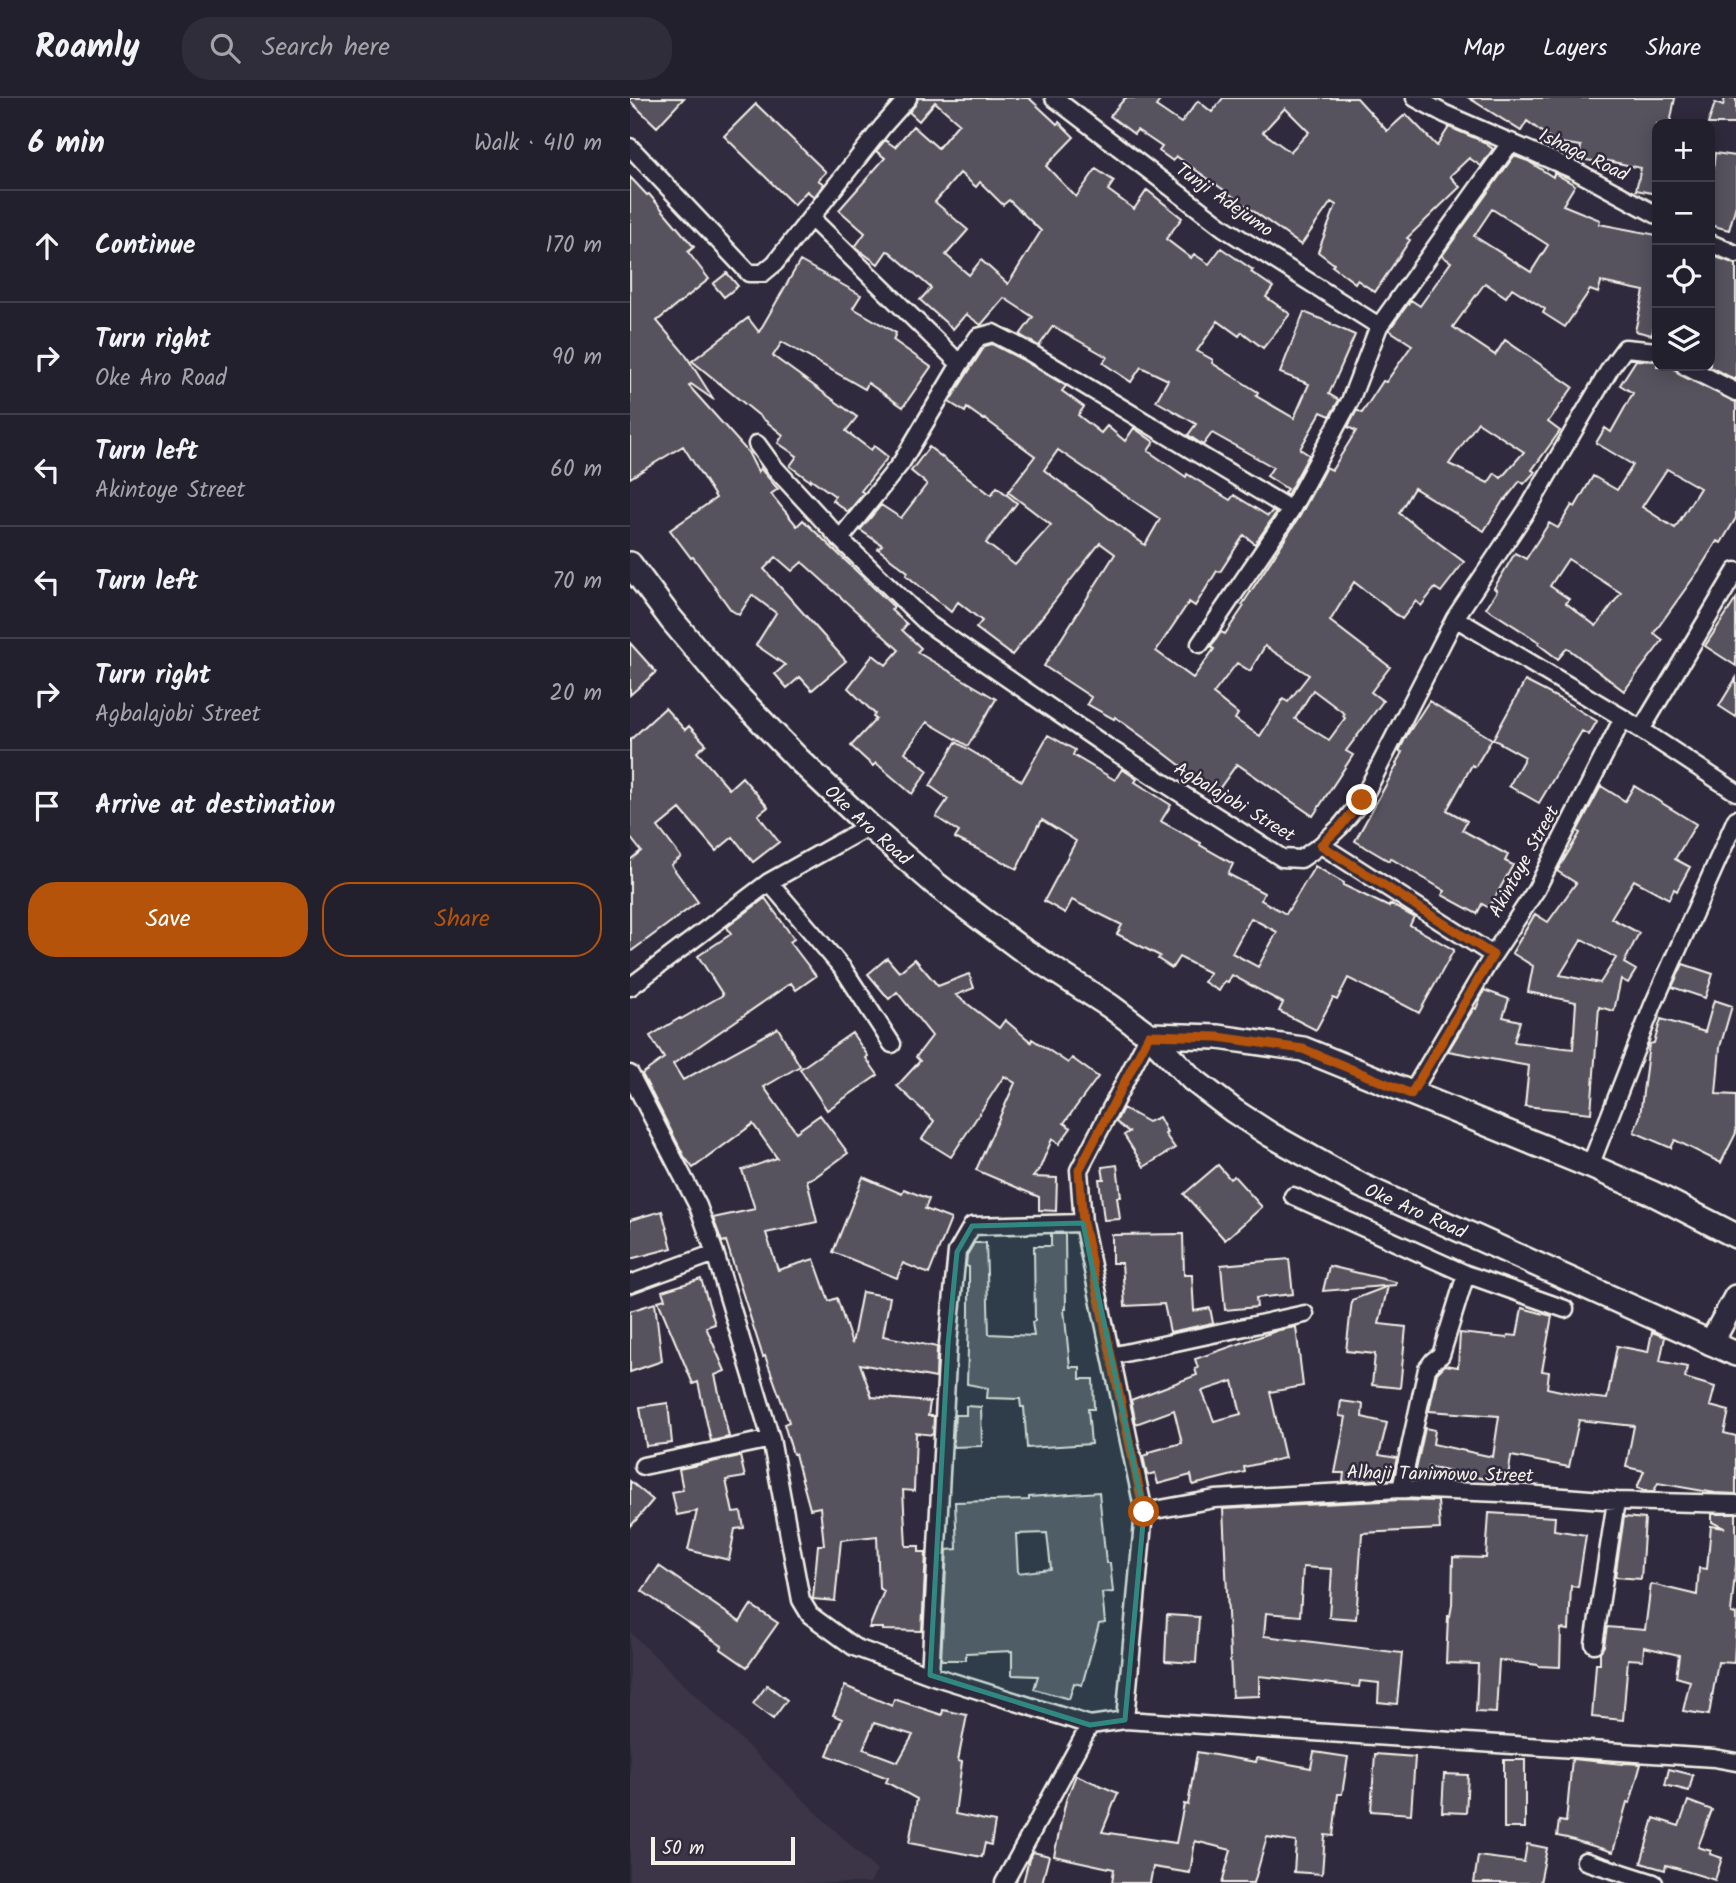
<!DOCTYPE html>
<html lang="en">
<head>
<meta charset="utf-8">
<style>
	body { margin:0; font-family:Kalam,sans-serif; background:#2f2d3a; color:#f1f3f6 }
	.controls { position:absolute; right:21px; top:21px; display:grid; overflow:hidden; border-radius:14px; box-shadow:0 4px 18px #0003 }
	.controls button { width:63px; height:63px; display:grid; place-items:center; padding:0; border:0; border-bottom:2px solid #403e4a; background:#23202e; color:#f1f3f6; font:35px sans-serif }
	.scale { position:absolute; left:21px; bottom:18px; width:144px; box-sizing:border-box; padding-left:7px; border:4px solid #f4f1e8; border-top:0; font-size:19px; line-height:24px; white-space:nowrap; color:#f4f1e8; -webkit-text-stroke:5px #2f2a3d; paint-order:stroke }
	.stop { position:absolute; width:21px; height:21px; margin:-16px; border:5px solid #b45309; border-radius:50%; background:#fff }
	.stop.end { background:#b45309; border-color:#fff; box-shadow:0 2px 7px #0008 }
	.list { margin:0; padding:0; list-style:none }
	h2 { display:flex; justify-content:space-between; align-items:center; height:91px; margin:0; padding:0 28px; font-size:30px }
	h2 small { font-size:23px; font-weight:400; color:#a3a3aa }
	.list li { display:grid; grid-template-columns:46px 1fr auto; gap:21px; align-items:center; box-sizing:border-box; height:112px; padding:0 28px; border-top:2px solid #403e4a }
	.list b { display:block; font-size:26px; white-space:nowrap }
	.list p { margin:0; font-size:23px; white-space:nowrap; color:#a3a3aa }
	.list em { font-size:23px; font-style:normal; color:#a3a3aa }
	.actions { display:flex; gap:14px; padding:21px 28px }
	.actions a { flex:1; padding:16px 0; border:2px solid #b45309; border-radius:28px; text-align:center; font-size:24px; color:#b45309 }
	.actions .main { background:#b45309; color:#fff }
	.icon { flex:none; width:38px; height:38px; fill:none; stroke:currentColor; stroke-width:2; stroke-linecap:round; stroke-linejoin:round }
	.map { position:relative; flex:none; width:1106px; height:1785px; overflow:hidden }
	header { display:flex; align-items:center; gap:42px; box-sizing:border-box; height:98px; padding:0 35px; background:#23202e; border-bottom:2px solid #403e4a }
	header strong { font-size:33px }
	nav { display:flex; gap:38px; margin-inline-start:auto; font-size:24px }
	.search { width:490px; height:63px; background:#2f2d3a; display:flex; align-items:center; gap:18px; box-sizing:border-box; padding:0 24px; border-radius:28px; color:#a3a3aa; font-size:26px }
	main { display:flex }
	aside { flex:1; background:#23202e }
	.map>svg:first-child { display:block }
	.built { fill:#3b3647 }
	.building { fill:#56525f; stroke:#f4f1e8; stroke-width:2; fill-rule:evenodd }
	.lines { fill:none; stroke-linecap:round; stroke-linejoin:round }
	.minor-casing { stroke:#f4f1e8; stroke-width:21 }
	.secondary-casing { stroke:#f4f1e8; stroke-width:28 }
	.minor { stroke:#2f2a3d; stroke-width:16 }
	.secondary { stroke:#2f2a3d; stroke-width:23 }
	.route { stroke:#b45309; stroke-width:9 }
	.marked { fill:#318880; fill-opacity:0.2; stroke:#318880; stroke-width:5; stroke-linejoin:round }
	.labels { text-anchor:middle; stroke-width:5; stroke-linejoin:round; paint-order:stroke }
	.street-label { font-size:19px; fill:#f4f1e8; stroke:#2f2a3d }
</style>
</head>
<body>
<header>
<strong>Roamly</strong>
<div class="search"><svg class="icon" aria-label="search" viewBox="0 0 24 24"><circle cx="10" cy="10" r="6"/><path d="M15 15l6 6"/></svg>Search here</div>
<nav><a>Map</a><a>Layers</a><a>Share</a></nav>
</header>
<main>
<aside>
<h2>6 min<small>Walk · 410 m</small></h2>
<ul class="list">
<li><svg class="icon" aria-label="ahead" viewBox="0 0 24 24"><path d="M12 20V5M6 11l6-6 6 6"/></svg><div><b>Continue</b></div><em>170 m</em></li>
<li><svg class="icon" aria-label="right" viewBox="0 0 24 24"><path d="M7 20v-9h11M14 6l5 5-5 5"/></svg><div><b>Turn right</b><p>Oke Aro Road</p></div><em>90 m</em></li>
<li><svg class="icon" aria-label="left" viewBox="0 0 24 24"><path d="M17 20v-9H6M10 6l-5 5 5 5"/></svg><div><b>Turn left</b><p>Akintoye Street</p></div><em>60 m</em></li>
<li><svg class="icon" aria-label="left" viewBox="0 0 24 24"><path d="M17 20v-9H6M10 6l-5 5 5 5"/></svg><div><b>Turn left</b></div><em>70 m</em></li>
<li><svg class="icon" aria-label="right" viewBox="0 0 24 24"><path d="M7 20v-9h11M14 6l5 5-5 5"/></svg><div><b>Turn right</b><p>Agbalajobi Street</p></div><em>20 m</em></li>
<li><svg class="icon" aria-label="arrive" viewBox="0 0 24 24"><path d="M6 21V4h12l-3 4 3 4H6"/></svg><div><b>Arrive at destination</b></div></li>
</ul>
<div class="actions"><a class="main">Save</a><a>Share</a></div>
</aside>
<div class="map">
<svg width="1106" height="1785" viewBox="0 0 1106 1785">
	<rect width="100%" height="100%" fill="#2f2a3d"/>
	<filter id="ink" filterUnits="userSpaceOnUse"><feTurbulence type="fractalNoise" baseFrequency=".0143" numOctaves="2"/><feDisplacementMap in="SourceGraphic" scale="14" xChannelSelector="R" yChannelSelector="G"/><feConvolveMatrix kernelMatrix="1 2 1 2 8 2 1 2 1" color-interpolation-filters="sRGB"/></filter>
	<g filter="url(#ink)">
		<!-- built -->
		<path class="built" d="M0,1534L247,1773L240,1785H0Z"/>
		<!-- building -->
		<path class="building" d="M0,0H54L27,29L0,3Z
			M288,0H399L427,26L429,24L444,39L416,68L446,99L466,71L484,83L478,92L504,111L517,92L552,120L536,141L561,160L564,156L579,166L591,150L623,172L621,174L643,189L636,199L660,216L633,250L612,234L609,238L588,223L567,253L583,262L582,265L628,294L626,298L664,320L679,286L650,275L674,214L701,225L700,226L725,237L699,296L709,302L700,318L691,314L670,351L679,357L657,397L654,395L657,391L637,378L643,369L582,335L573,347L558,337L566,326L526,303L538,282L511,269L501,284L473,265L477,259L423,228L409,248L390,237L403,219L374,200L351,227L336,216L323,231L290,202L301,190L260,154L257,153L248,166L225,149L235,135L209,112L255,60L246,53L255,42L265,49L283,28L308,50L329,25L305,4L289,23L279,14L286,6ZM330,75L346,89L350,84L373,107L379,102L411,133L378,186L351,162L339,177L316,157L338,132L305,104Z
			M495,0H532L526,8L551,25L568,3L582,14L593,0H727L757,33L776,16L807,48L819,29L852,43L863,51L851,68L839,60L820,78L830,89L777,140L780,142L745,194L727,182L725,185L702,168L704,166L688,154L706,107L701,104L671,147L546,58L543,63L529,53L532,49L507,32L504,36L480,18ZM655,10L679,34L660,54L633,34Z
			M839,0H1045L1040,26H1027V96L1006,92L1011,70L969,61V64L949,61L951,48L925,44L897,23L891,33Z
			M1095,0H1106V26H1078L1085,5L1093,8Z
			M126,6L196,74L188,82L194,86L184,99L177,93L164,107L94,38Z
			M1085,55L1106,58V107L1099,132L1080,127V87L1081,88Z
			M884,58L898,63L923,79L924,75L945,87L933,107L970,122L969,126L1027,137V215L1022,237L1005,233L1014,193L971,184L968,195L960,192L935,229L913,215L915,211L882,190L876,199L855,185L823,229L865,257L875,242L943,289L918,324L930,333L902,372L905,374L894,386L890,383L875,402L874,401L854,433L784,390L769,415L834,464L811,494L805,490L791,508L786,503L772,521L724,484L700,523L760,569L741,594L753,603L716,653L723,657L683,718L607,666L584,698L552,675L555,671L525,648L485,619L484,621L457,606L461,599L414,568L485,456L470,445L382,557L346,530L352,523L328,504L321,514L276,477L278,474L248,451L252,447L230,432L251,407L271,420L297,386L281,373L299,349L361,397L367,389L387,405L356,445L385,467L421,427L378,394L405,358L355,321L354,322L337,310L335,314L319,304L355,248L362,246L391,261L436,288L432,293L454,309L448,317L471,335L477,328L495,343L504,330L524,344L518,353L556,379L557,376L600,402L604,397L638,418L642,413L646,415L625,446L614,437L590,474L587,473L565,508L559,504L526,553L563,580L584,551L581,549L591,534L595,536L614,508L612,507L670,418L696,369L702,372L726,333L718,329L727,312L732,315L753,283L756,284L782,247L759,232L781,202L790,208L821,164L812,158ZM862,111L918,147L901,174L844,138ZM848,324L894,354L871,380L865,375L858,385L819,366ZM428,352L530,421L515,447L414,372ZM635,548L679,577L658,604L653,601L630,638L605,621L608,616L583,596L607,565L620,573ZM683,592L715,616L713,618L715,620L699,642L665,621Z
			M0,79L17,97L19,96L64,149L58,154L79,181L27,223L55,256L84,302L61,286L59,288L118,354L128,374L130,370L148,391L141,396L167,428L173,422L264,509L261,512L277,526L272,532L291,550L287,554L366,601L338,648L297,624L275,654L298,673L282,696L246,665L243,668L221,648L246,621L243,619L245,616L218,590L243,557L256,567L269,552L172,464L162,473L146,459L134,471L216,563L182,592L170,579L157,590L145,576L155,567L126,547L146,515L122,497L109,517L101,512L63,459L61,460L40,432L86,400L53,348L0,380Z
			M1080,157L1106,166V282L1080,269Z
			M170,163L231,197L223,210L266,235L263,242L301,269L273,309L238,285L235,291L152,244L143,258L227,319L216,333L241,352L244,348L258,359L231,393L234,395L218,414L202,402L205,398L181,381L180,383L160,368L167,358L148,345L153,337L62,263L118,220L129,234Z
			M97,175L108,188L94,199L83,186Z
			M1006,262L1027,263V268H1042L1050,277L1106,304V420L1091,445L1087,443L1069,472L1024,535L1033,542L994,593L937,550L928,561L908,546L909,544L856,510L867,493L864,490L885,455L896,461L919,425L928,430L942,407L945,409L963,378L987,392L1003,367L966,345L975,330L981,334L1003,295L990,287ZM1037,371L1070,390L1045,430L1012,409ZM938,461L991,495L966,528L936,505L939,501L920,488Z
			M1106,501V568L1075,548Z
			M0,545L26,574L0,597Z
			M1106,580V619L1089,608Z
			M895,583L934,603L967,623L959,637L952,633L909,705L879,688L895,659L863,641Z
			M799,603L862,641L845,669L842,667L817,712L837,723L832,732L878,757L875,763L883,767L859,810L852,806L847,816L812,797L815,793L760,760L759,763L725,743L767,667L766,666L772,654L769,653L777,637Z
			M35,610L55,632L59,628L76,646L67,654L99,691L112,679L138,709L128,717L149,744L123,764L103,739L86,753L50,711L28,729L51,759L41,767L68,804L0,854V762L11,753L0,739V642Z
			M418,637L445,652L443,657L485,682L492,671L507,681L505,684L541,707L531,723L532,724L571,745L570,747L603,766L598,776L634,795L631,802L656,816L685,768L714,785L713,787L759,809L760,806L784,819L780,827L824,852L789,915L753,896L752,897L718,880L707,902L703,900L686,932L649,913L653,905L602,877L598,884L595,883L589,893L574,884L580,875L549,859L542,870L528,861L530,858L487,836L492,827L442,802L435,815L414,803L446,743L412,722L409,728L408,727L387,771L325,740L329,734L306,719L318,701L300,688L326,644L392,683ZM621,820L647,834L628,869L602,855Z
			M971,688L995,703L1004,688L1066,726L1045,761L1060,769L1047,793L1044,791L1039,801L1004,782L981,820L1009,835L994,865L1006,872L998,885L991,881L984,913L969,909L961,1015L895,1008L899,968L818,953L844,910L846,911L854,892L879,901L873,919L890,923L884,944L943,951L946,904L898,894L903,868L882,855L905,816L918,824L946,785L927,773L950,735L947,733ZM952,841L986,860L970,885L930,877Z
			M135,800L164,841L160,844L186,878L166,892L161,885L43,966L53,982L148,930L170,968L134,989L166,1034L190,1017L218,1055L185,1079L177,1082L187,1124L136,1135L148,1172L184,1161L199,1203L207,1200L222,1246L232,1194L260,1199L253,1238L307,1249L306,1280L230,1266L242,1299L300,1304L298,1318H304L303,1337L286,1335L284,1393L273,1392L276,1448H289V1454H296L292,1533L253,1532V1530H239L254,1493L249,1490L247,1438L211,1442L205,1503L183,1501L188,1447H194L190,1409L180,1411L165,1356H163L154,1326L159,1324L135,1258L133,1259L96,1143L92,1144L83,1120L125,1111L112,1072L147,1060L123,1026L63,1070L54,1058L12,976L34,960L20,938L50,920L51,921L93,897L68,858L101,836L97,829Z
			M257,860L269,874L285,861L308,888L339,876L344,890L326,897L369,930L375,922L401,944L402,941L438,965L442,960L468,979L434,1025L441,1030L429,1046L422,1041L410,1070L403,1079L427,1080L426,1113L409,1112V1099L346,1072L385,985L374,978L321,1059L292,1041L304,1023L267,988L290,963L286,959L302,938L267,894L259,901L238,876Z
			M1053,866L1083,876L1075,900L1042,889Z
			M1084,902L1102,908L1090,949L1086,996L1106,997V1035L1091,1065L1045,1042L1041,1050L1004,1034L1010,1018L1019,946L1024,945L1031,921L1075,934Z
			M222,935L238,958L236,960L248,977L197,1012L170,971Z
			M493,1010L518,1024L529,1019L537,1034L535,1036L545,1050L514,1069L494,1037L499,1034L486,1024Z
			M487,1067L491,1099H487L490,1121L474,1122L469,1081H474L472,1069Z
			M588,1067L600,1081L604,1078L632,1109L595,1142L554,1096Z
			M233,1079L272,1096L274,1091L299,1101L295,1111L321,1121L299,1176L273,1165L267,1180L203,1154Z
			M32,1113L42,1150L0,1161V1122Z
			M421,1136H435L436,1211H434L440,1269H450V1281H463L464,1311H458L461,1346L397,1350L394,1309H391L390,1301L357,1300L358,1290L337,1286L339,1215V1169L336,1168L337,1157L344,1145H356L359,1236L404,1238L402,1224L405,1223L404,1148H421Z
			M553,1136L554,1177H562L564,1213L580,1210L583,1225L540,1234L534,1206L495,1208L492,1165H482V1137Z
			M659,1161L663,1196L626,1200L627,1209L595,1212L591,1167Z
			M699,1168L766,1184V1187L693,1193Z
			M71,1181L85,1226L76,1229L95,1273L85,1277L99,1339L81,1343L68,1284L63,1286L28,1203L35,1201L32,1193Z
			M758,1188L749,1226L776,1229L770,1290L742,1287L745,1256L716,1253L722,1202Z
			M25,1205L32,1263L0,1274V1213Z
			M892,1210L922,1218L912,1273L919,1274L917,1290L958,1299L977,1301L987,1248L1018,1254L1022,1234L1035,1239L1030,1263L1057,1269L1055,1280L1085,1289L1080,1308L1099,1313L1094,1335L1106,1338V1396L1085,1395L1028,1385L1024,1393H1015L1007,1390L1014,1373L996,1369L1004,1328L949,1322L939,1369L881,1358L878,1380L875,1379L874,1385L798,1369L796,1381H784L795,1330L805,1332L803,1346L863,1359L869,1318L799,1313L807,1275L815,1267L828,1269L830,1235L877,1240L878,1237L887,1238Z
			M666,1229L673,1288L640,1294L655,1360L614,1369L615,1374L563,1387L561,1377L528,1386L525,1375L517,1377L513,1358L519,1356V1354L552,1345L544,1312L506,1326L501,1302L567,1277L565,1271L568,1270L565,1261L649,1232ZM603,1283L611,1316L584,1323L572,1293Z
			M711,1303L733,1306L732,1319L757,1325L749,1357L767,1360L762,1381L713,1384L714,1375H705L716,1319L709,1318Z
			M38,1305L42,1345L16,1348L10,1309Z
			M336,1308L351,1309L352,1348L323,1349L325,1317H336Z
			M110,1358L115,1379L96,1382L103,1415L111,1414L114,1430L105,1431L99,1462L58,1452L67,1413L47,1417L42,1394L53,1392L49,1371Z
			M0,1383L23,1402L0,1429Z
			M469,1394L476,1465H480L483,1494L472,1495L475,1525L469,1526L452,1587L444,1585L439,1601L404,1591L408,1578L382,1577V1553L336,1555V1562H311L317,1452L327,1451L325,1404L399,1402V1399ZM417,1435L421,1471L388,1475L386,1436Z
			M771,1402L808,1403L810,1431L732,1435L726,1521L699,1519L702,1471L673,1469L670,1518L636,1515L634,1538L772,1555L767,1606L748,1604L749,1585L730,1583L729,1589L629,1578V1598L602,1599L593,1411Z
			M859,1415L925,1419L924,1432L956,1437L948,1489L941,1488L939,1532L931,1531L930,1569L908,1568V1567L869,1562L866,1615L846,1614L848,1566L816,1565L818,1518H820L822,1507L823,1459L856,1460Z
			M1082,1416H1106V1466L1101,1515L1106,1516V1529L1104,1565L1088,1564L1079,1617L1053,1613L1060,1583L1046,1579L1049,1557L1014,1549L1013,1562L998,1561L993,1622L962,1619L966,1566H970V1554L974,1548L977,1529L1015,1532L1021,1486L1067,1497L1069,1470L1077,1471L1081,1428L1095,1430L1082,1424Z
			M994,1419L1015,1421L1011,1481L985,1479Z
			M29,1468L110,1524L121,1507L148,1525L117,1569L91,1551L92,1548L12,1493Z
			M537,1517L569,1519L566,1565L535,1563Z
			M137,1587L157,1602L143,1621L123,1606Z
			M215,1588L262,1608L264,1601L312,1617L313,1612L337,1617L328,1663L332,1664L325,1716L365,1724L361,1747L355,1745L352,1759L279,1745L287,1701L256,1684L258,1680L197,1657L212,1621L203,1617ZM244,1625L283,1637L268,1664L233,1651Z
			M567,1654L626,1664L627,1660L681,1670L684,1654L718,1659L712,1696H708L703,1738L695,1737L692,1776L664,1774L666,1744L637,1739L624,1785H592L601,1752L565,1743L560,1775L523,1769L520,1785H482L484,1771L424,1758L436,1702L446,1677L488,1695L472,1734L546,1745L554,1706L558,1707Z
			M745,1656L785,1659L781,1716L741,1713Z
			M942,1661L993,1666L994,1665L1011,1666L1000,1705L997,1704L983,1754L937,1740L927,1738L929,1723L936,1724Z
			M874,1662H895V1730H874Z
			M1039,1671L1063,1677L1059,1693L1035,1687Z
			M814,1676L838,1677L836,1715L812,1714Z
			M1058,1703L1082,1712L1068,1749L1081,1753L1080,1756L1092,1760L1085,1782L1036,1767L1035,1772L1011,1765L1024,1720L1049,1728Z
			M897,1746L917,1750L910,1785H844L848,1758L894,1764Z
			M403,1754L419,1758L412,1785H393L399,1761Z"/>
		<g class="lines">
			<!-- minor casing -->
			<g class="minor-casing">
				<path id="minor" d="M424,0L594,130L749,228
					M785,0L815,16L944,72L1027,117
					M0,49L119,175H133L145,165L253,28L278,0
					M181,120L330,266
					M1080,145L1106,156
					M1055,268L1106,294
					M127,346L143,368L210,441L297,525L476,648L652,760L671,761L691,747L710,729L732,702L825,520L899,409L981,269L995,250L1027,253
					M210,441L271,365L330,266L348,239L363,235L396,252L661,412
					M825,520L993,620L1106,694
					M570,546L661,412L720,303L749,228L881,44
					M1011,632L1106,473
					M691,747L863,857
					M139,784L214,872L262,946
					M0,889L139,784L239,728
					M0,976L68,1108L85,1155L141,1341L171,1502L180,1517L224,1549L300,1577L460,1627L495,1622L1084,1660L1106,1664
					M781,996L863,857L906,792L993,620
					M960,1068L1023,907L1106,721
					M663,1098L836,1176
					M0,1186L85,1155
					M481,1258L675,1216
					M13,1368L141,1341
					M771,1391L797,1271L803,1263L811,1257L836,1176L935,1211
					M514,1414L585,1401L771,1391L895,1396L986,1403L1106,1406
					M964,1546L986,1403
					M300,1577L318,1246L327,1154L342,1128L453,1125
					M495,1622L514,1414L453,1125L449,1072L519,937
					M955,1763L1024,1785
					M374,1785L460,1627"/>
			</g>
			<!-- secondary casing -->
			<g class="secondary-casing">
				<g id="secondary">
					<path id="s1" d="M0,466L41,521L93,583L167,660L239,728L308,788L350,820L390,850L480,908L519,937L562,981L604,1013L641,1037L732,1088L1106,1256"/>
					<path d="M519,937L588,939L673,951L960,1068L1022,1095L1106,1138"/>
					<path d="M1081,1245L1106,1199"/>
				</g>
			</g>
			<!-- minor -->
			<use href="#minor" class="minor"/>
			<!-- secondary -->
			<use href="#secondary" class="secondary"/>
		</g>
	</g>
	<g class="lines" filter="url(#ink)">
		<!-- route -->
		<path class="route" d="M514,1414L453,1125L449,1072L519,937L588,939L673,951L781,996L863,857L691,747L710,729L732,702"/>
	</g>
	<!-- marked area -->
	<path class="marked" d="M453,1125L514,1414L495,1622L460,1627L300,1577L318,1246L327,1154L342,1128Z"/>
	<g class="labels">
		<!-- street labels -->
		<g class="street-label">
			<text transform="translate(954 56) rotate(26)" y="7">Ishaga Road</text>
			<text transform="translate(595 101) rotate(35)" y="7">Tunji Adejumo</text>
			<text transform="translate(605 703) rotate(31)" y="7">Agbalajobi Street</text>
			<text dy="7" stroke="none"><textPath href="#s1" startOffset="354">Oke Aro Road</textPath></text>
			<text transform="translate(893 763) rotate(-61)" y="7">Akintoye Street</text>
			<text dy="7" stroke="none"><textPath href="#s1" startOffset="1027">Oke Aro Road</textPath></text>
			<text transform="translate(810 1375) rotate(1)" y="7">Alhaji Tanimowo Street</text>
		</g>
	</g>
</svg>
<div class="controls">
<button>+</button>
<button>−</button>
<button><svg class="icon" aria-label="locate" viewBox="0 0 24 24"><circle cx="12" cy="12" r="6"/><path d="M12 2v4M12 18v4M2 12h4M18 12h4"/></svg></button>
<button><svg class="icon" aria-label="layers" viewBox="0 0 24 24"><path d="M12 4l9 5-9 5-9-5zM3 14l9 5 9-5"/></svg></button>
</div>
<div class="scale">50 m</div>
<div class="stop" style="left:514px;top:1414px"></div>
<div class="stop end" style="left:732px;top:702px"></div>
</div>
</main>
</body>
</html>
